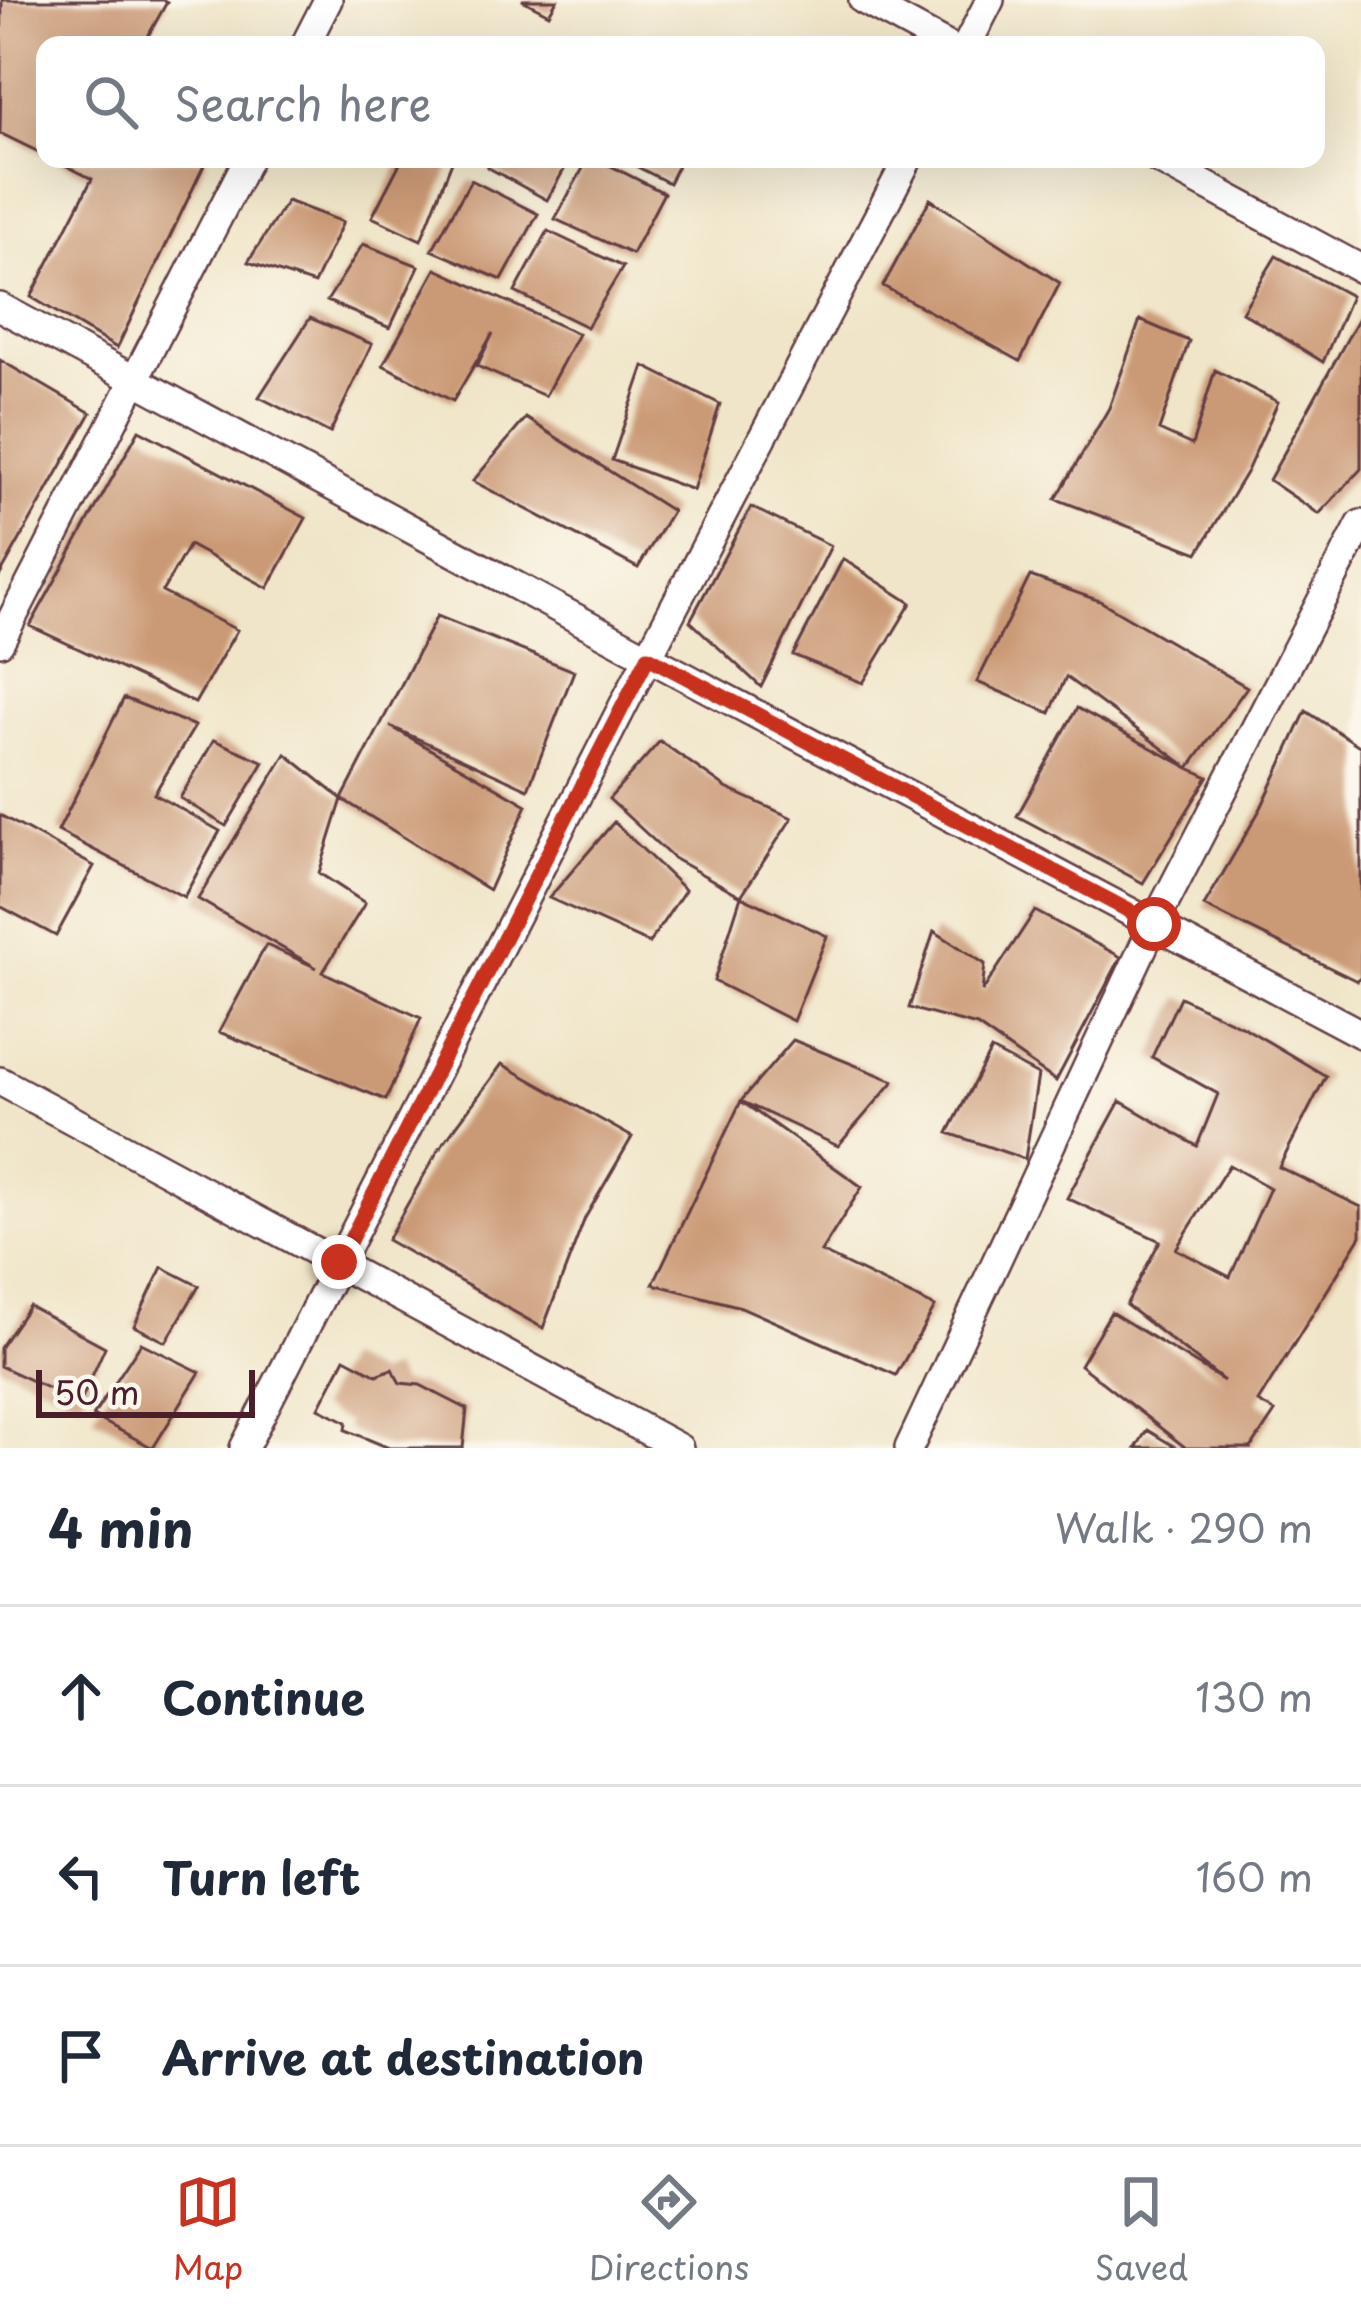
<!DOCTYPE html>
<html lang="en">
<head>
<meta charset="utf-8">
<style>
	body { margin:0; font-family:"Playpen Sans",sans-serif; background:#f2f2f3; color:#1f2937 }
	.scale { position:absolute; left:36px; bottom:30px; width:219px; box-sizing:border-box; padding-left:12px; border:6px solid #4a1f2b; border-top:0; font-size:33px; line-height:42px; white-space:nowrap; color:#4a1f2b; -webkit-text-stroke:9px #fbf7ec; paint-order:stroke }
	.stop { position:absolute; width:36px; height:36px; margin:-27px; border:9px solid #c8321e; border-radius:50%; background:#fff }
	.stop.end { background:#c8321e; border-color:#fff; box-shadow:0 3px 12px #0008 }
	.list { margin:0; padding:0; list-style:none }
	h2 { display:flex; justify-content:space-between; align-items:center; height:156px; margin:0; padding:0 48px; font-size:51px }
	h2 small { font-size:39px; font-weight:400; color:#747a83 }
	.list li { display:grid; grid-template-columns:78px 1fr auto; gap:36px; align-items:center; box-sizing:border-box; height:180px; padding:0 48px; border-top:3px solid #e0e1e3 }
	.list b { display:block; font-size:45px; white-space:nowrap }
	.list em { font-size:39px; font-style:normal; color:#747a83 }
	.icon { flex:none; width:66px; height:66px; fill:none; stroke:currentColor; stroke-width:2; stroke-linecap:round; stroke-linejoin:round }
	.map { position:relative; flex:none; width:1361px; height:1448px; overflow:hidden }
	.search { position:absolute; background:#fff; box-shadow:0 12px 48px #0002; left:36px; right:36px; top:36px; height:132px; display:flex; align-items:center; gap:30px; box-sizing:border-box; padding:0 42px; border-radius:24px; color:#747a83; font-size:45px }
	.sheet { height:696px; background:#fff }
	nav { display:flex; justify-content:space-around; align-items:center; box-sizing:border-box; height:168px; border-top:3px solid #e0e1e3; background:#fff; font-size:33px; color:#747a83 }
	nav a { display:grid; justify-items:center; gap:6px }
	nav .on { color:#c8321e }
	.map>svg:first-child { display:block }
	.building { fill:#ca9975; fill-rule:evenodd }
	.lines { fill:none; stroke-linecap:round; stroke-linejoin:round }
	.street-casing { stroke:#633d43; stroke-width:32 }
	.street { stroke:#fff; stroke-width:27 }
	.route { stroke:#c8321e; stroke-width:15 }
</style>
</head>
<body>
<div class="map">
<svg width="1361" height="1448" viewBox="0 0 1361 1448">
	<rect width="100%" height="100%" fill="#fbf7ec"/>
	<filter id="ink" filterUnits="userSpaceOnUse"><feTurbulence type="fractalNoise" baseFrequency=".00833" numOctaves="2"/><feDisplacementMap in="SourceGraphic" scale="24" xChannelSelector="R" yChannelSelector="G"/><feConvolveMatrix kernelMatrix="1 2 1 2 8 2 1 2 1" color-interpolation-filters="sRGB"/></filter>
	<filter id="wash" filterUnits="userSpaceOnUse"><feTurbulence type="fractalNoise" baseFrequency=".004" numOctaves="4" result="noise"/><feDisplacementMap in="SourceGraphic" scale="48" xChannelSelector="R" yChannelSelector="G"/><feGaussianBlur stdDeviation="2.7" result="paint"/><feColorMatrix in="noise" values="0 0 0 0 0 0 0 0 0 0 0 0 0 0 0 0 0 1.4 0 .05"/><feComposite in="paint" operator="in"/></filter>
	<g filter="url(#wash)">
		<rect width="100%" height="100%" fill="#f0e5c8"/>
		<g id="blocks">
			<!-- building -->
			<path class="building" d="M2,0H163L167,2L143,45H45V155L0,133Z
				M522,0H557L549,14Z
				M53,159H207L117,348L31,297L92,179Z
				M402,159H453L421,240L372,217Z
				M491,159H570L547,200L487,167Z
				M588,159H597L664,193L632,254L555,219Z
				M622,159H681L669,183Z
				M471,180L538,214L502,280L432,250Z
				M930,199L1060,283L1020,361L883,286Z
				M287,201L343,222L314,284L248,262Z
				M548,231L623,267L587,327L515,292Z
				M363,244L419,266L390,328L327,301Z
				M1276,256L1351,296L1323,362L1242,312Z
				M436,269L578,334L545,396L477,366L493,333L453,401L383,365Z
				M1361,314V469L1319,514L1269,480Z
				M310,318L372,344L330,433L259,397Z
				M1140,320L1189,341L1159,430L1192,445L1215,370L1278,402L1247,471L1198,553L1056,499L1109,408Z
				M0,360L91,413L0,575Z
				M644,366L720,404L693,490L612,460Z
				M526,418L672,511L638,568L473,481Z
				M139,430L306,518L268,588L189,545L162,592L237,630L195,703L30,626Z
				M751,507L831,546L761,687L690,621Z
				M843,559L911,603L863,683L793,655Z
				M1030,576L1100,601L1247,687L1189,768L1208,777L1143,883L1017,816L1077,708L1189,768L1066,677L1050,713L977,682Z
				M437,616L574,671L528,789L390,726L527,805L489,890L342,799Z
				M124,698L195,726L154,794L220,831L184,897L58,831Z
				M1306,711L1361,747V977L1357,981L1204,906L1261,808Z
				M214,740L264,762L226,826L180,798Z
				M660,741L726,788L792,818L741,896L827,936L793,1021L714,981L741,896L673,858L609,799Z
				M286,754L342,799L319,873L365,903L323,972L421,1018L386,1100L219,1032L266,945L317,968L198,899Z
				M0,815L94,866L56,936L0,906Z
				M614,822L685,890L649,943L549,898Z
				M1035,911L1121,957L1056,1081L977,1026L909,1008L934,931L985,964L982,992Z
				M1180,997L1245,1028L1326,1076L1279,1167L1361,1207V1236L1258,1402L1275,1412L1251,1448H1186L1080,1365L1111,1312L1224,1381L1126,1305L1160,1241L1067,1198L1120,1101L1197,1146L1218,1094L1152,1057ZM1229,1165L1270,1188L1230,1277L1176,1249Z
				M793,1040L894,1081L838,1146L741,1101Z
				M991,1050L1038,1075L1025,1159L948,1133Z
				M502,1064L632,1137L585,1218L543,1328L387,1240L439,1149Z
				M741,1101L862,1187L821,1252L935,1307L896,1375L741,1307L653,1284Z
				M162,1267L199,1286L166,1342L134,1326Z
				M29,1306L105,1347L80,1403L0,1366V1348Z
				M141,1343L200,1372L153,1448L93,1416Z
				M345,1358L377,1375L392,1369L400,1383L420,1385L467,1409L463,1448H389L346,1430L347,1422L319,1408Z
				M1147,1430L1177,1448H1136Z"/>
		</g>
	</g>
	<g filter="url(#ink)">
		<use href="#blocks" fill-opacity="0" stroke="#633d43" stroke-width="3"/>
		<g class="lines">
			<!-- street casing -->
			<g class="street-casing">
				<path id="street" d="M863,0L946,45
					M305,45L328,0
					M967,45L990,0
					M1157,159L1361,269
					M0,307L648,657L1361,1034
					M0,642L248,159
					M0,1081L679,1448
					M244,1448L648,657L908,159
					M909,1448L1154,924L1361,524"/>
			</g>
			<!-- street -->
			<use href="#street" class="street"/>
		</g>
	</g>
	<g class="lines" filter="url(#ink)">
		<!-- route -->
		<path class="route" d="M339,1262L648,657L1154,924"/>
	</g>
</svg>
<div class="scale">50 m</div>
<div class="stop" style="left:1154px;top:924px"></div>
<div class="stop end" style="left:339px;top:1262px"></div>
<div class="search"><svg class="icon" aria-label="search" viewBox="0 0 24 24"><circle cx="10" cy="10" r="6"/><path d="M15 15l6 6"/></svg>Search here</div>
</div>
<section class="sheet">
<h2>4 min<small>Walk · 290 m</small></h2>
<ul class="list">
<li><svg class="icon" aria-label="ahead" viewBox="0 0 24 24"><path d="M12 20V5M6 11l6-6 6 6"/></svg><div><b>Continue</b></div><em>130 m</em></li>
<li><svg class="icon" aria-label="left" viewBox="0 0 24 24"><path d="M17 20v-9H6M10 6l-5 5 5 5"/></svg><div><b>Turn left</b></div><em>160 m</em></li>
<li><svg class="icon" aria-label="arrive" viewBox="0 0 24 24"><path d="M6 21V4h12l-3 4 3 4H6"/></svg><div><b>Arrive at destination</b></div></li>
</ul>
</section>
<nav>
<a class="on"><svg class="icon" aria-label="map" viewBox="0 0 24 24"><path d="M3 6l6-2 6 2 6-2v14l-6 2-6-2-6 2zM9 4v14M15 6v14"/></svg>Map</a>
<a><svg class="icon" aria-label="directions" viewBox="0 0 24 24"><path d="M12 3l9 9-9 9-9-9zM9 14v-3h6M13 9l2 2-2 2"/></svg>Directions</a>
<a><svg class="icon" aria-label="saved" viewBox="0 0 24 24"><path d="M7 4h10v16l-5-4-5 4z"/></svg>Saved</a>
</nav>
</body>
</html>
